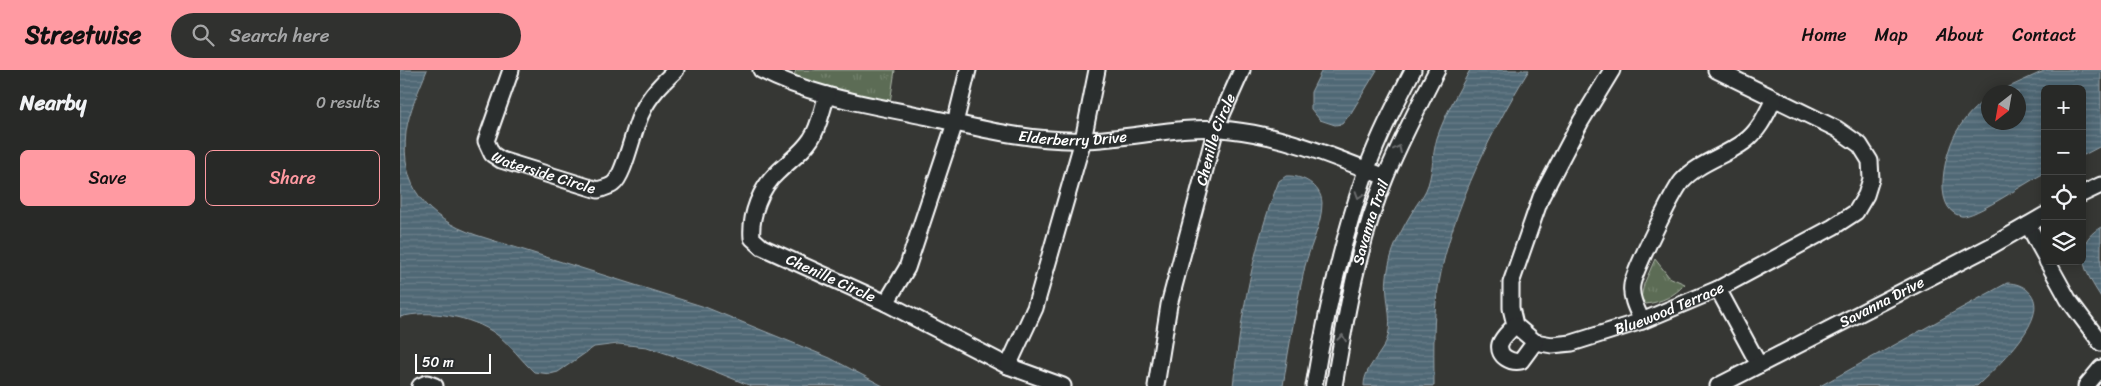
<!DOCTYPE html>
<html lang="en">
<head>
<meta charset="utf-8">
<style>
	body { margin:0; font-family:Sriracha,sans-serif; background:#30312f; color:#f1f3f6 }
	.controls { position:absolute; right:15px; top:15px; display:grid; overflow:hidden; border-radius:8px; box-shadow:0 2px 12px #0003 }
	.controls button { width:45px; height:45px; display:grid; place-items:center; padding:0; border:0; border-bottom:1px solid #444544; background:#282927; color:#f1f3f6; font:25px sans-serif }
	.compass { position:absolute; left:1581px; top:15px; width:45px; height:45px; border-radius:50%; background:#282927; box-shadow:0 2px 12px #0003; rotate:211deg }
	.scale { position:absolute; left:15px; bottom:12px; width:76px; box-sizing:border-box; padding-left:5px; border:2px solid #fff; border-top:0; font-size:14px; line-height:18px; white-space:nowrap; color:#fff; -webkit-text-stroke:4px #2a2d2e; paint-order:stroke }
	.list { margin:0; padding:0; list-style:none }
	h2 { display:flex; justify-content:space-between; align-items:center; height:65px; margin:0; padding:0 20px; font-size:21px }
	h2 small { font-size:16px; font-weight:400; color:#a5a6a7 }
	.actions { display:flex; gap:10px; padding:15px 20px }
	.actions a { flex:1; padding:11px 0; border:1px solid #ff9aa2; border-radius:8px; text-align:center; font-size:18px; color:#ff9aa2 }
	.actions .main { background:#ff9aa2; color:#111 }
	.icon { flex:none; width:28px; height:28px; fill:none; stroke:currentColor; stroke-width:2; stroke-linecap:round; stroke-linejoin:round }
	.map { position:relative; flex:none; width:1701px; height:316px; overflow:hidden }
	header { display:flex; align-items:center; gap:30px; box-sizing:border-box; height:70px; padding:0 25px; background:#ff9aa2; color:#111 }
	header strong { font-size:24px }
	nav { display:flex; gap:28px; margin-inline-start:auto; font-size:18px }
	.search { width:350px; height:45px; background:#30312f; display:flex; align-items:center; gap:12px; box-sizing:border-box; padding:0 18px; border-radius:28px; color:#a5a6a7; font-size:19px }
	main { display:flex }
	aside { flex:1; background:#282927 }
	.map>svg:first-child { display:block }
	.grass { fill:url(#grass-tufts); stroke:#aeb6aa }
	.water { fill:url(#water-rules); stroke:#96a4ac }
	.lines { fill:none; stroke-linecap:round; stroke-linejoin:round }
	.minor-casing { stroke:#fff; stroke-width:19 }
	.minor { stroke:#2a2d2e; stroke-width:15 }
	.oneway { stroke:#6a6c6d }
	.labels { text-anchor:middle; stroke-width:5; stroke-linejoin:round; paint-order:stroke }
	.street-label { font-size:15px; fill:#fff; stroke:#2a2d2e }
</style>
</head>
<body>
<header>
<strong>Streetwise</strong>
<div class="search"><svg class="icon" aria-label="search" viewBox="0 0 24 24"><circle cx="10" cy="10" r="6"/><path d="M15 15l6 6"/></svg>Search here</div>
<nav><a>Home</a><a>Map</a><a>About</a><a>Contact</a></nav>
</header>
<main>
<aside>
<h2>Nearby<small>0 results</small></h2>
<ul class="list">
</ul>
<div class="actions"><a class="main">Save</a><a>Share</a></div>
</aside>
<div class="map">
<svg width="1701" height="316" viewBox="0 0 1701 316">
	<defs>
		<pattern id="grass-tufts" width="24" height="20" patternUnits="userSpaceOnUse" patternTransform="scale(1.25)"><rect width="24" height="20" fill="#5c6c54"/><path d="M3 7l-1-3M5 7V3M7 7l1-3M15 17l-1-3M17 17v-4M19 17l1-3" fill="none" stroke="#74826e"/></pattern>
		<pattern id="water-rules" width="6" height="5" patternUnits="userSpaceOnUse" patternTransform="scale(1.25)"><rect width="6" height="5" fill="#506875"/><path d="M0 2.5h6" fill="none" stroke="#6a7f8a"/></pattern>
	</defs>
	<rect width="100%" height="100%" fill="#363734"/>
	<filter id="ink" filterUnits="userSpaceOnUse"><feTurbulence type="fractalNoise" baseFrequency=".02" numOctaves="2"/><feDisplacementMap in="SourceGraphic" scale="10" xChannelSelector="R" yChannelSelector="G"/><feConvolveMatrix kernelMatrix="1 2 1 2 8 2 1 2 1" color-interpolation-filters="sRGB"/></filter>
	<g filter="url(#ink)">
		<!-- grass -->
		<path class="grass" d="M396,0H495L489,39L391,14Z
			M1255,189L1269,207L1285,214C1274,226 1262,232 1246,234L1241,228L1244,214Z"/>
		<!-- water -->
		<path class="water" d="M0,0H27C19,20 9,41 6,62C0,118 27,148 76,165L305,237L430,288L483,316H351L289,291L247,277L218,274L194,277L158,302L150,304L134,302C121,290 110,274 96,264C72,246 28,239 0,247Z
			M922,0H977L951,43L942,54L935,55L920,50L911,39V22Z
			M1070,0H1129C1087,68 1046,152 1036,232C1033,260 1034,288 1034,316H964C964,296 983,285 988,266C993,247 984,226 987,206C990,181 1001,160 1014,139C1017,133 1023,127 1026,120C1033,105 1032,85 1037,68C1045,44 1058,22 1070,0Z
			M1646,0H1701V76L1682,86V19H1645V103C1629,110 1574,149 1561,146C1530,139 1546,79 1557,61C1564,49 1576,35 1588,28V52H1618V22H1598Z
			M886,106C902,105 921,115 922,133C922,154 910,176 905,196C896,236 889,276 883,316H833C841,246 853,176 879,111Z
			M1701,157V227C1685,203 1670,175 1701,157Z
			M1607,213C1616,213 1625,216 1631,224C1650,250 1594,299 1577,316H1420Z"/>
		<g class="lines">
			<!-- minor casing -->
			<g class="minor-casing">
				<g id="minor">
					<path id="s1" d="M111,0L86,71L92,84L101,90L198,120C203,118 209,117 213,114C225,105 233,59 242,42C250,25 262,13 276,0"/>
					<path id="s2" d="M361,0C413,27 471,35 528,47C578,58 632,72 684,70C733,69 782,54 831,60C885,66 935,87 985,107"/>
					<path id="s3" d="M1212,0L1181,51L1141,127L1111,213V238L1115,255L1135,272L1152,275L1172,273L1242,251L1318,219L1433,157L1456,142L1466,125L1471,109L1470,91L1460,75L1437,59L1316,0"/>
					<path id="s4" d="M427,25C422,39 419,58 411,69C402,83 389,91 378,102C360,118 350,146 352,168L362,177L486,233L608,296L663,316"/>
					<path d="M1682,124L1701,115"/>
					<path d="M1628,155L1645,186"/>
					<path d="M1647,191L1668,229L1701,273"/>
					<path d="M1318,219L1359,295"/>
					<path d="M486,233L507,198L555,53L568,0"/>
					<path d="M1242,251C1237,240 1230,227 1232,215C1234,201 1273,122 1282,111C1298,93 1325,86 1344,72C1359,61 1366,45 1374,29"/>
					<path d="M1115,255C1110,261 1102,267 1100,274C1097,287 1112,293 1121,291L1135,272"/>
					<path d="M608,296L635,238L683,70L697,0"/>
					<path d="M20,316L27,313L35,316"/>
					<path id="s5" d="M756,316L769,235L816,58L842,0"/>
					<path d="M914,316C926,242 942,171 966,101C979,66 996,33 1013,0"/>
					<path id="s6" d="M934,316C946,245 958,173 986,106C1001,70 1019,35 1037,0"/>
					<path id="s7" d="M1318,316L1591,176L1645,145"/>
					<path d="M1686,316L1701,298"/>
				</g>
			</g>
			<!-- minor -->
			<use href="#minor" class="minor"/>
		</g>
		<!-- one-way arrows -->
		<defs><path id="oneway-chevron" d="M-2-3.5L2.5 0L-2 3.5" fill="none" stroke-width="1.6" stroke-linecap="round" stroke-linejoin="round" transform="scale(1.25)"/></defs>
		<g class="oneway">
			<use href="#oneway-chevron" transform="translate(998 79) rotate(-65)"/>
			<use href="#oneway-chevron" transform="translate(959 125) rotate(108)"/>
			<use href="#oneway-chevron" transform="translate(942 268) rotate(-81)"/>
		</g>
	</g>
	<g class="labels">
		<!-- street labels -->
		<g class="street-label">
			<text dy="5" stroke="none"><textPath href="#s2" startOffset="321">Elderberry Drive</textPath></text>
			<text dy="5" stroke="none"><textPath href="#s5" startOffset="254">Chenille Circle</textPath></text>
			<text dy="5" stroke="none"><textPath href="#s1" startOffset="145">Waterside Circle</textPath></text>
			<text dy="5" stroke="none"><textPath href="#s6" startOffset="168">Savanna Trail</textPath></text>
			<text dy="5" stroke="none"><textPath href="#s4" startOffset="256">Chenille Circle</textPath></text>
			<text dy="5" stroke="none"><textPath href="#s7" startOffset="184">Savanna Drive</textPath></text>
			<text dy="5" stroke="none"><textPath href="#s3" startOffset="446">Bluewood Terrace</textPath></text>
		</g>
	</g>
</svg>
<div class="controls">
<button>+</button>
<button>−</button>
<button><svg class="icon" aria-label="locate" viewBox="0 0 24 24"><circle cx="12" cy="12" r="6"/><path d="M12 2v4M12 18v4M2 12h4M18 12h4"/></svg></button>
<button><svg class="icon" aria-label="layers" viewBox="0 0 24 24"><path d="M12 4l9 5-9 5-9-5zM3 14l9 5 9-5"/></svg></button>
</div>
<svg class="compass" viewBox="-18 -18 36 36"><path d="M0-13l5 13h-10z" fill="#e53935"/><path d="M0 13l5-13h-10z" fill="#a5a6a7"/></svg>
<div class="scale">50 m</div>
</div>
</main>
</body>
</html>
